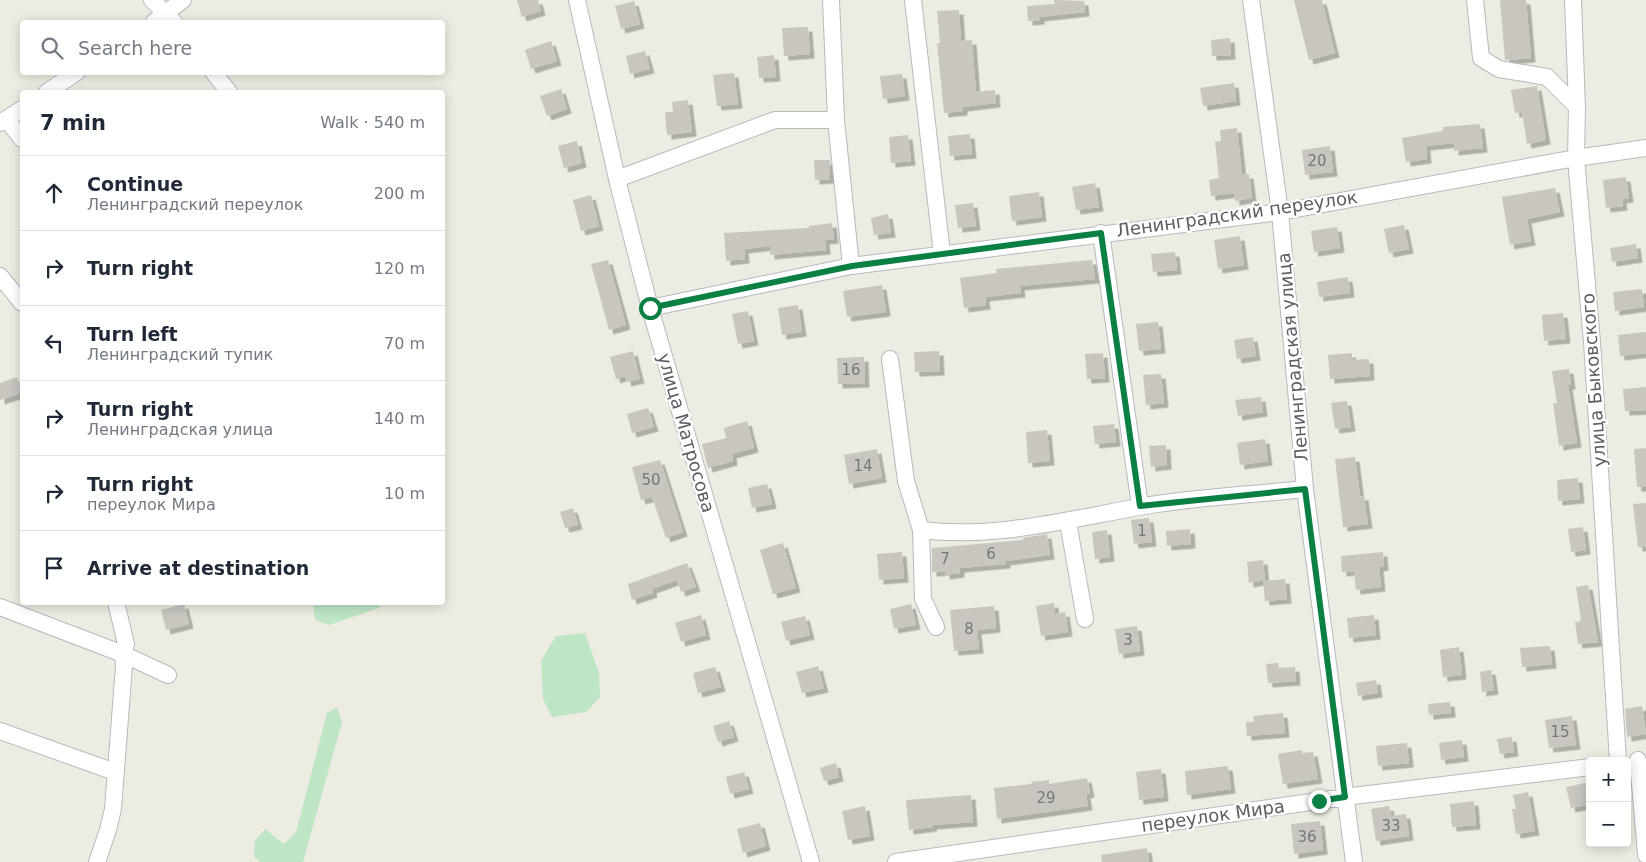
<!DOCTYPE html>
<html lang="en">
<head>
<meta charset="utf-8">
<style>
	body { margin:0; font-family:"DejaVu Sans",sans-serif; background:#f6f6f7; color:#1f2937 }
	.controls { position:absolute; right:15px; bottom:15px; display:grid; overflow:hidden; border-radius:5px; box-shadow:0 2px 12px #0003 }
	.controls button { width:45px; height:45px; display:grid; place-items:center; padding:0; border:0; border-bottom:1px solid #e0e1e3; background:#fff; color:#1f2937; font:25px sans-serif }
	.stop { position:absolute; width:15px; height:15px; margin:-11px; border:4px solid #0b8043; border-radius:50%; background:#fff }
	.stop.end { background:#0b8043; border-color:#fff; box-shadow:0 1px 5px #0008 }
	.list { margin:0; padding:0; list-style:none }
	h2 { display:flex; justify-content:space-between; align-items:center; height:65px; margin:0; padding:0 20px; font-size:21px }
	h2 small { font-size:16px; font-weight:400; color:#747a83 }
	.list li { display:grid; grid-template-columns:32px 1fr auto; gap:15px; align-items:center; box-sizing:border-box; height:75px; padding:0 20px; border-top:1px solid #e0e1e3 }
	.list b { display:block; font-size:19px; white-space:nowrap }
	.list p { margin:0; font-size:16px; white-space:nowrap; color:#747a83 }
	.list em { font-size:16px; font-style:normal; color:#747a83 }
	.icon { flex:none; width:28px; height:28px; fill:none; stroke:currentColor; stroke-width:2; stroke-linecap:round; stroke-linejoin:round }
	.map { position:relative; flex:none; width:1646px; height:862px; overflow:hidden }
	.search { position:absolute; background:#fff; box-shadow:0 2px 12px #0003; left:20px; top:20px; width:425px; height:55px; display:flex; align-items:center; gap:12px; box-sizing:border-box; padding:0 18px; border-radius:5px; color:#747a83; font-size:19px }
	.panel { position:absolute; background:#fff; box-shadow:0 2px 12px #0003; left:20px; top:90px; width:425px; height:515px; border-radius:5px }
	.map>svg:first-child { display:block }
	.green { fill:#bee5c4 }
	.building { fill:#c8c6bf; filter:url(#shadow) }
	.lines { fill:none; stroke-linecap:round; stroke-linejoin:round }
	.minor-casing { stroke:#b7b9be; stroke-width:18 }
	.minor { stroke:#fff; stroke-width:16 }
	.route { stroke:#0b8043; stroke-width:6 }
	.labels { text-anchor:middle; stroke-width:4.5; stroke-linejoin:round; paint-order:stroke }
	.number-label { font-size:15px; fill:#76777a }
	.street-label { font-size:18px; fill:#5a5d63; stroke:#fff }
</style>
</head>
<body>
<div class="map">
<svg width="1646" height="862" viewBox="0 0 1646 862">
	<defs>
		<filter id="shadow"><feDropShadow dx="4.5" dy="4.5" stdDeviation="0" flood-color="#0004"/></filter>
	</defs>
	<rect width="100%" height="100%" fill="#edece2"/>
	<!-- green -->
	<path class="green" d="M313,603V602L381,603L379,608L329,625L315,620Z
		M585,633L599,673L600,697L586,712L552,717L543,699L541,661L556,636Z
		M337,707L342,722L303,862H260L254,856L255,841L265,829L284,844L296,832L327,713Z"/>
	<!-- building -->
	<path class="building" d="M517,0H538L541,11L522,17Z
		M1054,0L1084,1L1085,12L1040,17V20L1028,21L1027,6L1055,4Z
		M1294,0H1322L1335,53L1309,60Z
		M1500,0H1526L1531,58L1505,60Z
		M634,1L640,24L621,29L615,6Z
		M959,10L961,41L972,40L976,92L995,90L996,103L963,107V111L944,113L937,43H940L937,11Z
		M808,27L810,54L784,56L782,28Z
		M1230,38L1231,55L1212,56L1211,40Z
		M551,41L557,61L531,69L525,50Z
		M645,51L650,69L630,74L626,56Z
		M774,55L776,77L759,78L757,57Z
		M734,73L738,104L717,106L713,75Z
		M902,74L905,96L883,99L880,76Z
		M1234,83L1236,101L1203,106L1200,88Z
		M1537,86L1546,140L1527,144L1522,112L1515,113L1511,90Z
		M561,89L567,109L547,116L540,96Z
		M688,100L692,132L667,135L665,112H673L672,102Z
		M1480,124L1483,148L1454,151V143L1426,146L1427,159L1406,162L1402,138L1443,131V127Z
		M1237,128L1242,175L1249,174L1252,198L1235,201L1234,193L1211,196L1209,180L1219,178L1215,142L1221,141L1220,130Z
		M970,134L972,154L950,156L948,136Z
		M908,135L911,161L891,163L889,137Z
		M577,141L582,163L564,168L558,146Z
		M1330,146L1333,172L1305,175L1302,150Z
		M814,160H830V179L815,180Z
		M1626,177L1629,198L1622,199L1623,206L1606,208L1603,180Z
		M1095,183L1099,207L1076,210L1072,187Z
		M1555,188L1560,212L1527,219L1531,241L1510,245L1502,197Z
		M1039,192L1042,217L1012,221L1009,196Z
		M591,195L599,226L581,231L573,200Z
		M973,203L976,226L958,228L955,205Z
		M888,214L891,233L874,235L871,218Z
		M832,223L834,239L825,240L826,250L770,255V246L744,249L745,259L726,261L724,233L809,228V226Z
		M1404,225L1409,249L1389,253L1384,229Z
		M1337,227L1340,248L1314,252L1311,231Z
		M1240,236L1244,265L1218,269L1214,240Z
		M1636,244L1638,258L1612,262L1610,248Z
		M1175,252L1177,270L1153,272L1151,254Z
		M608,260L626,325L609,330L591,264Z
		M1092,260L1095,279L1020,286L1021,293L985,297L986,305L964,308L960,278L997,273L996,269Z
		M1348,277L1350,293L1319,297L1317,282Z
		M882,285L886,312L847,317L843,291Z
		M1642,289L1644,307L1615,311L1613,292Z
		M798,305L802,332L782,335L778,308Z
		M748,311L754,341L738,344L732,314Z
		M1563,313L1566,339L1544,341L1542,315Z
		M1158,322L1161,349L1139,351L1136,324Z
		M1646,332V353L1620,356L1618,335Z
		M1253,337L1256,356L1237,359L1234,340Z
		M633,351L640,379L627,382L625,376L616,379L610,357Z
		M939,351L940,371L915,372L914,352Z
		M1103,353L1105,378L1087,379L1085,354Z
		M1352,353V360L1369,359L1370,376L1330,379L1328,355Z
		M864,357L865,383L838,384L837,358Z
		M1569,369L1571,385H1568L1577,443L1559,446L1553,403H1557L1552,371Z
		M1161,374L1164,403L1146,405L1143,375Z
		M17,377L22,393L0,400V383Z
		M1646,387V410L1625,411L1623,389Z
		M1261,397L1263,412L1238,416L1235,400Z
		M1347,401L1351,427L1335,429L1331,403Z
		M648,408L654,427L632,433L627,414Z
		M747,421L754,448L732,454L733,461L708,468L702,444L726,438L724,428Z
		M1114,424L1116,442L1095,444L1093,426Z
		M1047,430L1050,461L1028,463L1026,432Z
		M1265,439L1268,461L1240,465L1237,443Z
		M1166,445L1167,465L1151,467L1149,446Z
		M1646,448V487H1637L1634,449Z
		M877,449L882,478L849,484L844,455Z
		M1355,457L1360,496H1364L1368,524L1343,527L1335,459Z
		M660,460L683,532L666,538L652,497L641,500L632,467Z
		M1578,478L1580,499L1558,501L1557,480Z
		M767,484L772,504L752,508L748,488Z
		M1646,503V547H1638L1633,504Z
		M573,508L578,525L565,528L560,512Z
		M1149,518L1152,542L1134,544L1131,520Z
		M1583,527L1586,550L1571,552L1568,529Z
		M1190,529L1191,544L1167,546L1166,531Z
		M1107,530L1110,557L1095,559L1092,532Z
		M1047,534L1050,555L1006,561V564L960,568V573L945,575V571L932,572V548L1023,540V538Z
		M783,543L796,588L773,594L760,550Z
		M902,552L904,578L879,580L877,554Z
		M1383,552L1384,566L1379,567L1381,587L1356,590L1354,571L1342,572L1341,556Z
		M1263,560L1265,580L1249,583L1247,562Z
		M687,563L696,587L681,592L677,580L652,589L653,593L632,600L628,584Z
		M1285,579L1287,599L1265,601L1263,581Z
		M1588,585L1598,642L1578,644L1575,622L1581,621L1576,587Z
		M1054,603L1055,614L1065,612L1068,632L1041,636L1036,606Z
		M184,604L189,624L166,630L161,610Z
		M911,604L916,625L894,629L890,609Z
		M994,606L996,628L977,630L979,649L954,651L950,610Z
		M701,615L706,635L681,642L675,623Z
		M1374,615L1376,635L1349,638L1347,618Z
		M805,616L810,635L786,641L781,622Z
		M1137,626L1140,651L1119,654L1115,629Z
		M1550,646L1552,664L1522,667L1520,648Z
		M1459,647L1462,675L1443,677L1440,650Z
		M1278,663L1279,668L1295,667L1296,681L1268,683L1266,664Z
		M818,666L824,688L802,693L796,672Z
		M715,667L721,687L698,693L693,673Z
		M1491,670L1494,690L1482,692L1480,672Z
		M1376,680L1378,693L1358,696L1356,683Z
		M1450,702L1451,713L1429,715L1428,704Z
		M1642,706L1646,734L1627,737L1625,709Z
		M1283,713L1285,733L1247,736L1246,722H1254L1253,716Z
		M1572,716L1576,745L1549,748L1545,720Z
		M729,721L734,737L718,742L713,726Z
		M1512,737L1514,752L1500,754L1497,739Z
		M1462,740L1464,757L1441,760L1439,743Z
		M1407,743L1409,763L1378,766L1376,746Z
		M1302,750V753L1313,752L1318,779L1283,784L1278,754Z
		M836,763L839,777L824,781L820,768Z
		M1228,766L1231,789L1187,795L1185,771Z
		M1161,769L1164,797L1139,800L1136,772Z
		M744,772L749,789L730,794L726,777Z
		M1087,778L1090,793L1086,794L1088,806L997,819L994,788L1032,784L1031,782L1049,780V784Z
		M1585,783L1590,804L1571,808L1566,787Z
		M1528,792L1535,831L1516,834L1512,809H1516L1513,795Z
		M971,795L973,822L932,825L933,827L909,830L906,800Z
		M1474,801L1476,825L1452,827L1450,804Z
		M865,806L870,836L848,840L842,811Z
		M1389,806L1391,816L1406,814L1409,836L1376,841L1371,809Z
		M1320,821L1323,850L1294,854L1291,824Z
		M760,823L766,846L743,853L737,829Z
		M1147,848L1149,862H1102L1101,855Z"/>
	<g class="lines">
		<!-- minor casing -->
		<g class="minor-casing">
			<path id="minor" d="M152,0L174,22
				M577,0L617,179L650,308L811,862
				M831,0L836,120L851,266
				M913,0L942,254
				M1251,0L1280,212L1305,489L1354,862
				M1475,0L1481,58L1499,69L1547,77L1577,107
				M1573,0L1577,107L1576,158L1592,342L1618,761
				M154,22L183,0
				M213,72L229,92
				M47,92L77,72
				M6,119L22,139
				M0,123L22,109
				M617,179L775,120H836
				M1101,233L1140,506
				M0,276L22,303
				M650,308L851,266L1280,212L1576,158L1646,148
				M890,359L906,481L921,530L923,599L936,627
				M1068,522L1085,619
				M921,530C995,539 1066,520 1139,507C1192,497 1251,495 1305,489
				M0,607L123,654L168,675
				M0,731L115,772
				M1638,760L1646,855
				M97,862L108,830L113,809L124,666L123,654L126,644L116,602
				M896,862L1345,797L1590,767"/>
		</g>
		<!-- minor -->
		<use href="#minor" class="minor"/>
	</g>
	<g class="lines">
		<!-- route -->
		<path class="route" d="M650,308L852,266L1101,233L1140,506L1305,489L1345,797L1319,801"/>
	</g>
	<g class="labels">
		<!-- number labels -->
		<g class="number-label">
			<text x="1317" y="166">20</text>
			<text x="851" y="375">16</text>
			<text x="863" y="471">14</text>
			<text x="651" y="485">50</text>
			<text x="1142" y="536">1</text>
			<text x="991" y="559">6</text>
			<text x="945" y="564">7</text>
			<text x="969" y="634">8</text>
			<text x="1128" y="645">3</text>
			<text x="1560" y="737">15</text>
			<text x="1046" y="803">29</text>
			<text x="1391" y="831">33</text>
			<text x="1307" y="842">36</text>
		</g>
		<!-- street labels -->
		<g class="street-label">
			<text transform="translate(1237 214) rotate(-8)" y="6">Ленинградский переулок</text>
			<text transform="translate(1293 357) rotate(-95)" y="6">Ленинградская улица</text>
			<text transform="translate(1594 380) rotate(-94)" y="6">улица Быковского</text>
			<text transform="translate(686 433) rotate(74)" y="6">улица Матросова</text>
			<text transform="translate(1213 816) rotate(-8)" y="6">переулок Мира</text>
		</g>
	</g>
</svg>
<div class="controls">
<button>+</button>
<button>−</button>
</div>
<div class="stop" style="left:650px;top:308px"></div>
<div class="stop end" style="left:1319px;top:801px"></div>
<div class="search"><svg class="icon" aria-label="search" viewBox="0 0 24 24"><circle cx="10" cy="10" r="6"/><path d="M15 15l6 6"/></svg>Search here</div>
<section class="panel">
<h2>7 min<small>Walk · 540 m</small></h2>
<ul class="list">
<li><svg class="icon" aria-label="ahead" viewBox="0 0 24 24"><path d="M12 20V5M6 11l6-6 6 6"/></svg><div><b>Continue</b><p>Ленинградский переулок</p></div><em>200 m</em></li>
<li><svg class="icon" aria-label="right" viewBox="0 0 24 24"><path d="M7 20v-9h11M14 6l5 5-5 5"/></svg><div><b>Turn right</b></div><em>120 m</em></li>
<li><svg class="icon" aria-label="left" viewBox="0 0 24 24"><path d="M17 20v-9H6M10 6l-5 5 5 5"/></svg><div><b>Turn left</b><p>Ленинградский тупик</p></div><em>70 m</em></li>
<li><svg class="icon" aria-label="right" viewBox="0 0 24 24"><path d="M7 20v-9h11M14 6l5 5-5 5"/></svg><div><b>Turn right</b><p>Ленинградская улица</p></div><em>140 m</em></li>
<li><svg class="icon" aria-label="right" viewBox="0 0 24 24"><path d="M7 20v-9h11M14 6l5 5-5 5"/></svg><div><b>Turn right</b><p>переулок Мира</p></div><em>10 m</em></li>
<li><svg class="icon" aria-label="arrive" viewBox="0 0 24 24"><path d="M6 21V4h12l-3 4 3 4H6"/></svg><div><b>Arrive at destination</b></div></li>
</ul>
</section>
</div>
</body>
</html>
